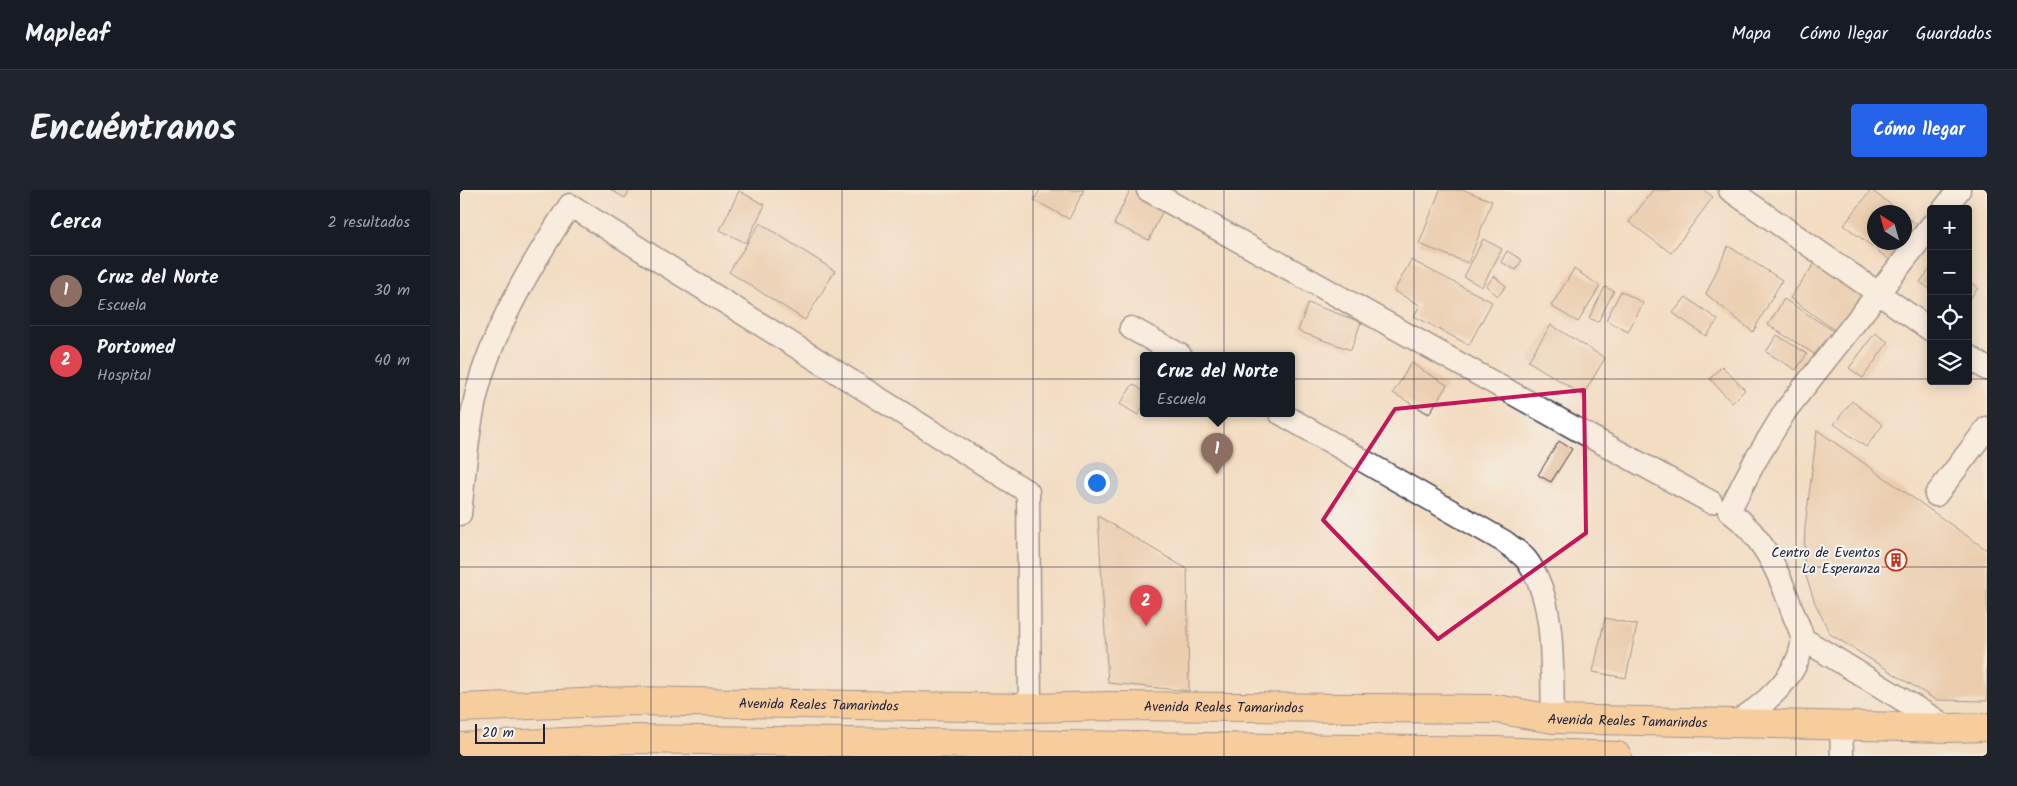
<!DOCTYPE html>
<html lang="es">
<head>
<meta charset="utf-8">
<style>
	body { margin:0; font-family:Kalam,sans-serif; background:#20242c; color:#f1f3f6 }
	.controls { position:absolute; right:15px; top:15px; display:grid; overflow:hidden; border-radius:5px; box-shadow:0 2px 12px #0003 }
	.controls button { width:45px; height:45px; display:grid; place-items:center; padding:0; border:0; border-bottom:1px solid #363941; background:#171b24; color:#f1f3f6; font:25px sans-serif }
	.compass { position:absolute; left:1407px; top:15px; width:45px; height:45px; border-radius:50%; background:#171b24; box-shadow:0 2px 12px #0003; rotate:323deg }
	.scale { position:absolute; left:15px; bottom:12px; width:70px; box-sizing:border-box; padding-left:5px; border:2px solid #22223b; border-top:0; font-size:14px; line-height:18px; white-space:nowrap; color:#22223b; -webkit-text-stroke:4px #f6f6f2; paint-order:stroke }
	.you { position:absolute; left:636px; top:292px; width:18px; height:18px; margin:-12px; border:4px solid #fff; border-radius:50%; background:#1a73e8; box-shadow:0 0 0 8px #1a73e833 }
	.badge { display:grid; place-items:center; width:32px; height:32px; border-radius:50%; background:#2563eb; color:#fff; font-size:16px; font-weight:700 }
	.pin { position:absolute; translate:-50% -41px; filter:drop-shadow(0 1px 2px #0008) }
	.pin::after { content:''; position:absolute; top:26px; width:18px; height:15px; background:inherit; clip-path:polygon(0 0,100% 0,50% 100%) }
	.popup { position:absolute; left:680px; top:162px; width:155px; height:65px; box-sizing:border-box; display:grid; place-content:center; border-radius:5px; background:#171b24; filter:drop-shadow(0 1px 4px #0005); font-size:16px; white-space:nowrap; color:#9ea1a6 }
	.popup b { font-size:19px; color:#f1f3f6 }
	.popup::after { content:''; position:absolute; left:50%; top:100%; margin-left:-10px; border:10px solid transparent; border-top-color:#171b24 }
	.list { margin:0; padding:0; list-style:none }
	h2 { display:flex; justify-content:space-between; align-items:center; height:65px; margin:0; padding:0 20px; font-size:21px }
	h2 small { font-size:16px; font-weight:400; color:#9ea1a6 }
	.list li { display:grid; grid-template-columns:32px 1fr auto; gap:15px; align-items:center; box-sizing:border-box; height:70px; padding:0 20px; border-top:1px solid #363941 }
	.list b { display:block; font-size:19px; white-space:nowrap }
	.list p { margin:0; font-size:16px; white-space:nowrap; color:#9ea1a6 }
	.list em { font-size:16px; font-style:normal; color:#9ea1a6 }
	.icon { flex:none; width:28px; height:28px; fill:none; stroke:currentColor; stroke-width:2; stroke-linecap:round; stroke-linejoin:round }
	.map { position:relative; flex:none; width:1527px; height:566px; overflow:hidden; border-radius:5px }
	header { display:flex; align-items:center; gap:30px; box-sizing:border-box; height:70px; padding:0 25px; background:#171b24; border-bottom:1px solid #363941 }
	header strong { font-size:24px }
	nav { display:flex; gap:28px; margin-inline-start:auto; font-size:18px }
	.intro { display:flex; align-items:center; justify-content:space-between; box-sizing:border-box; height:120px; padding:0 30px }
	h1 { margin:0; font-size:35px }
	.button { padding:12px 22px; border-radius:5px; background:#2563eb; color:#fff; font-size:18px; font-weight:700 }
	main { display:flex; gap:30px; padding:0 30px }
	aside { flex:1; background:#171b24; border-radius:5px; box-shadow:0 2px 12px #0003 }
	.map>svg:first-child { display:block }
	.building { fill:#e2bb95 }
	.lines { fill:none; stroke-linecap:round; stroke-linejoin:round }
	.minor-casing { stroke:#413e4f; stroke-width:25 }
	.major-casing { stroke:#413e4f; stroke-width:30 }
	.minor { stroke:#fff; stroke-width:22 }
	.major { stroke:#febb71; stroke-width:28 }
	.marked { fill:none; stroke:#c2185b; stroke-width:4; stroke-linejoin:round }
	.grid { fill:none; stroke:#22223b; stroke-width:1; stroke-opacity:0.55 }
	.labels { text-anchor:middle; stroke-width:4; stroke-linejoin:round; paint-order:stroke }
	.poi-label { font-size:14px; fill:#22223b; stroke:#f6f6f2; text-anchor:end }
	.street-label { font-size:14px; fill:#22223b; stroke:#f6f6f2 }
</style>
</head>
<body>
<header>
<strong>Mapleaf</strong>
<nav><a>Mapa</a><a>Cómo llegar</a><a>Guardados</a></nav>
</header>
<div class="intro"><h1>Encuéntranos</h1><a class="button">Cómo llegar</a></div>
<main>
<aside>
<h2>Cerca<small>2 resultados</small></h2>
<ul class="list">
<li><span class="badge" style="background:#8d6e63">1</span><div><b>Cruz del Norte</b><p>Escuela</p></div><em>30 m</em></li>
<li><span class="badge" style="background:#e0444e">2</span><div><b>Portomed</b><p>Hospital</p></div><em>40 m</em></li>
</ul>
</aside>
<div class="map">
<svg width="1527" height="566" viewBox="0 0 1527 566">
	<rect width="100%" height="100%" fill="#f6f6f2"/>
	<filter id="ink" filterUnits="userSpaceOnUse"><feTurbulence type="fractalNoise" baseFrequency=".02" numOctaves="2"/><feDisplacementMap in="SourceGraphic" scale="10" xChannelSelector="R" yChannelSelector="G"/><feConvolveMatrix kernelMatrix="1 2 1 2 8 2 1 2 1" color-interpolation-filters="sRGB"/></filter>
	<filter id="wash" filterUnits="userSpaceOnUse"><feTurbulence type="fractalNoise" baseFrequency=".0096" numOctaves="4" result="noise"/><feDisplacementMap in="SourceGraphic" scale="20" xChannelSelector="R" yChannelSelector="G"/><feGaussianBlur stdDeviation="1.12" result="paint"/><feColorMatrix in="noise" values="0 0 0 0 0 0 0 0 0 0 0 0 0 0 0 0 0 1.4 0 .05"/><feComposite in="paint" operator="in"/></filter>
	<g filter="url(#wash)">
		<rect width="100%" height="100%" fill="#f3ddc2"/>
		<g id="blocks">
			<!-- building -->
			<path class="building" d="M151,0H170L165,8Z
				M580,0H624L609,29L574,10Z
				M670,0H694L709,7L689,50L654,34Z
				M980,0H1004L1032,11L1008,73L959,54Z
				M1193,0H1244L1253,7L1211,63L1169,32Z
				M1411,0L1441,22H1414V52H1444V25L1458,35L1431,71L1384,35Z
				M279,1L305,15L286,53L260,40Z
				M300,33L375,81L345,130L269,82Z
				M1023,49L1042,59L1022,97L1004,87Z
				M1268,56L1322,90L1293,142L1246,104Z
				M1047,61L1062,70L1056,80L1041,72Z
				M951,70L1032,112L1009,155L954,126L960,115L934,101Z
				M1355,73L1405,108L1380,144L1330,108Z
				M1471,78V100L1460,92Z
				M1114,79L1140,96L1118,132L1091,116Z
				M1034,86L1046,96L1038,106L1026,96Z
				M1508,91L1518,98L1508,111Z
				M1145,97L1154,101L1138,132L1129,128Z
				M1161,101L1183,113L1168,142L1146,130Z
				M1226,107L1258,130L1246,146L1213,123Z
				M1324,109L1375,142L1359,167L1308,135Z
				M848,113L901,132L891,160L838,141Z
				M1091,135L1145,168L1123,205L1068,171Z
				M1415,143L1428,152L1403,188L1389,178Z
				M1317,145L1347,164L1336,180L1306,162Z
				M951,173L987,195L969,224L933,203Z
				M1262,176L1285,200L1272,213L1250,189Z
				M673,194L683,201V216L678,225L660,214Z
				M1392,211L1423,235L1406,257L1374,234Z
				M1357,240L1527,360V511L1476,510L1370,444L1355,413L1344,380L1345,337Z
				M1099,251L1112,259L1091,292L1078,285Z
				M638,326L727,379L729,501L648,493Z
				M1145,428L1177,435L1166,488L1133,482Z"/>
		</g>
	</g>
	<g filter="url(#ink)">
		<use href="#blocks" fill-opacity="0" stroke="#413e4f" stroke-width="1"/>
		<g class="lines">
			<!-- minor casing -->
			<g class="minor-casing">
				<path id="minor" d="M688,0L1120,241L1251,312
					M1270,0L1471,140
					M1484,19L1499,0
					M671,138L720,165
					M1508,166L1527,179
					M820,223L1045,352C1052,358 1063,364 1068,372C1097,413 1091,480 1093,529
					M1476,305L1527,238
					M0,324C5,277 8,229 22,184C42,123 75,69 110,15L568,302L570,518
					M1343,449L1489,538
					M1273,534C1301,518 1336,489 1342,455C1344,445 1337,433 1333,423C1319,382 1304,347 1269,321L1295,271L1326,220L1471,36
					M1381,535L1382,566"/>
			</g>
			<!-- major casing -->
			<g class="major-casing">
				<g id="major">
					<path id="s1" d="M0,518L171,511L570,518L649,516L1037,519L1093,529L1489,538L1527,537"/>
					<path d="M0,557L170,549L1035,561L1157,566"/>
				</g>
			</g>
			<!-- minor -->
			<use href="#minor" class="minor"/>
			<!-- major -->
			<use href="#major" class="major"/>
		</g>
	</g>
	<!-- marked area -->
	<path d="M0 0H1527V566H0ZM1124,200L1126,343L978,449L863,330L935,219Z" fill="#f3ddc2" fill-opacity=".55" fill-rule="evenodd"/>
	<path class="marked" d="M1124,200L1126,343L978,449L863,330L935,219Z"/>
	<!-- grid -->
	<path class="grid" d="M191,0V566M382,0V566M573,0V566M764,0V566M954,0V566M1145,0V566M1336,0V566M0,189H1471M1508,189H1527M0,377H1527"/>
	<!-- icons -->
	<defs>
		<g id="building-ring" transform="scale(1.125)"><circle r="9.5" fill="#f6f6f2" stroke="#c8321e" stroke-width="1.5"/><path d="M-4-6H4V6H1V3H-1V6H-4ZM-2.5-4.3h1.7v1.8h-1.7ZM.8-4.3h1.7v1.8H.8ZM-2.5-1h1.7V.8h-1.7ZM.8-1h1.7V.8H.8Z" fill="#c8321e"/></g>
	</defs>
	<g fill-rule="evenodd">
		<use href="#building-ring" x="1436" y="370"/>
	</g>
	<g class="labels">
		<!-- poi labels -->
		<g class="poi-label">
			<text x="1420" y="367">Centro de Eventos<tspan x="1420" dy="16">La Esperanza</tspan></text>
		</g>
		<!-- street labels -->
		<g class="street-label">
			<text dy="5" stroke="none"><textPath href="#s1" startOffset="359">Avenida Reales Tamarindos</textPath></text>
			<text dy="5" stroke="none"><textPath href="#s1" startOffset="764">Avenida Reales Tamarindos</textPath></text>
			<text dy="5" stroke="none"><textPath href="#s1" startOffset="1169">Avenida Reales Tamarindos</textPath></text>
		</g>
	</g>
</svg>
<div class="controls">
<button>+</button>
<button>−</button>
<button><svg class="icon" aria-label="locate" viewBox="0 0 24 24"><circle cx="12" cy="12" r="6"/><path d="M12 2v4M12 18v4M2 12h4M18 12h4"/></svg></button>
<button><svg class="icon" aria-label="layers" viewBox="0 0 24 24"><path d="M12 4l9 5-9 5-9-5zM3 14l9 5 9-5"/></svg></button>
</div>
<svg class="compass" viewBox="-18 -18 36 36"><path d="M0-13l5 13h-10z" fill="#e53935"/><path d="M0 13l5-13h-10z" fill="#9ea1a6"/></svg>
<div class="scale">20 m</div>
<div class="you"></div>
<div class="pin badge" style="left:757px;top:284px;background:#8d6e63">1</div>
<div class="popup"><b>Cruz del Norte</b>Escuela</div>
<div class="pin badge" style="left:686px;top:436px;background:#e0444e">2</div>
</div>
</main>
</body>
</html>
